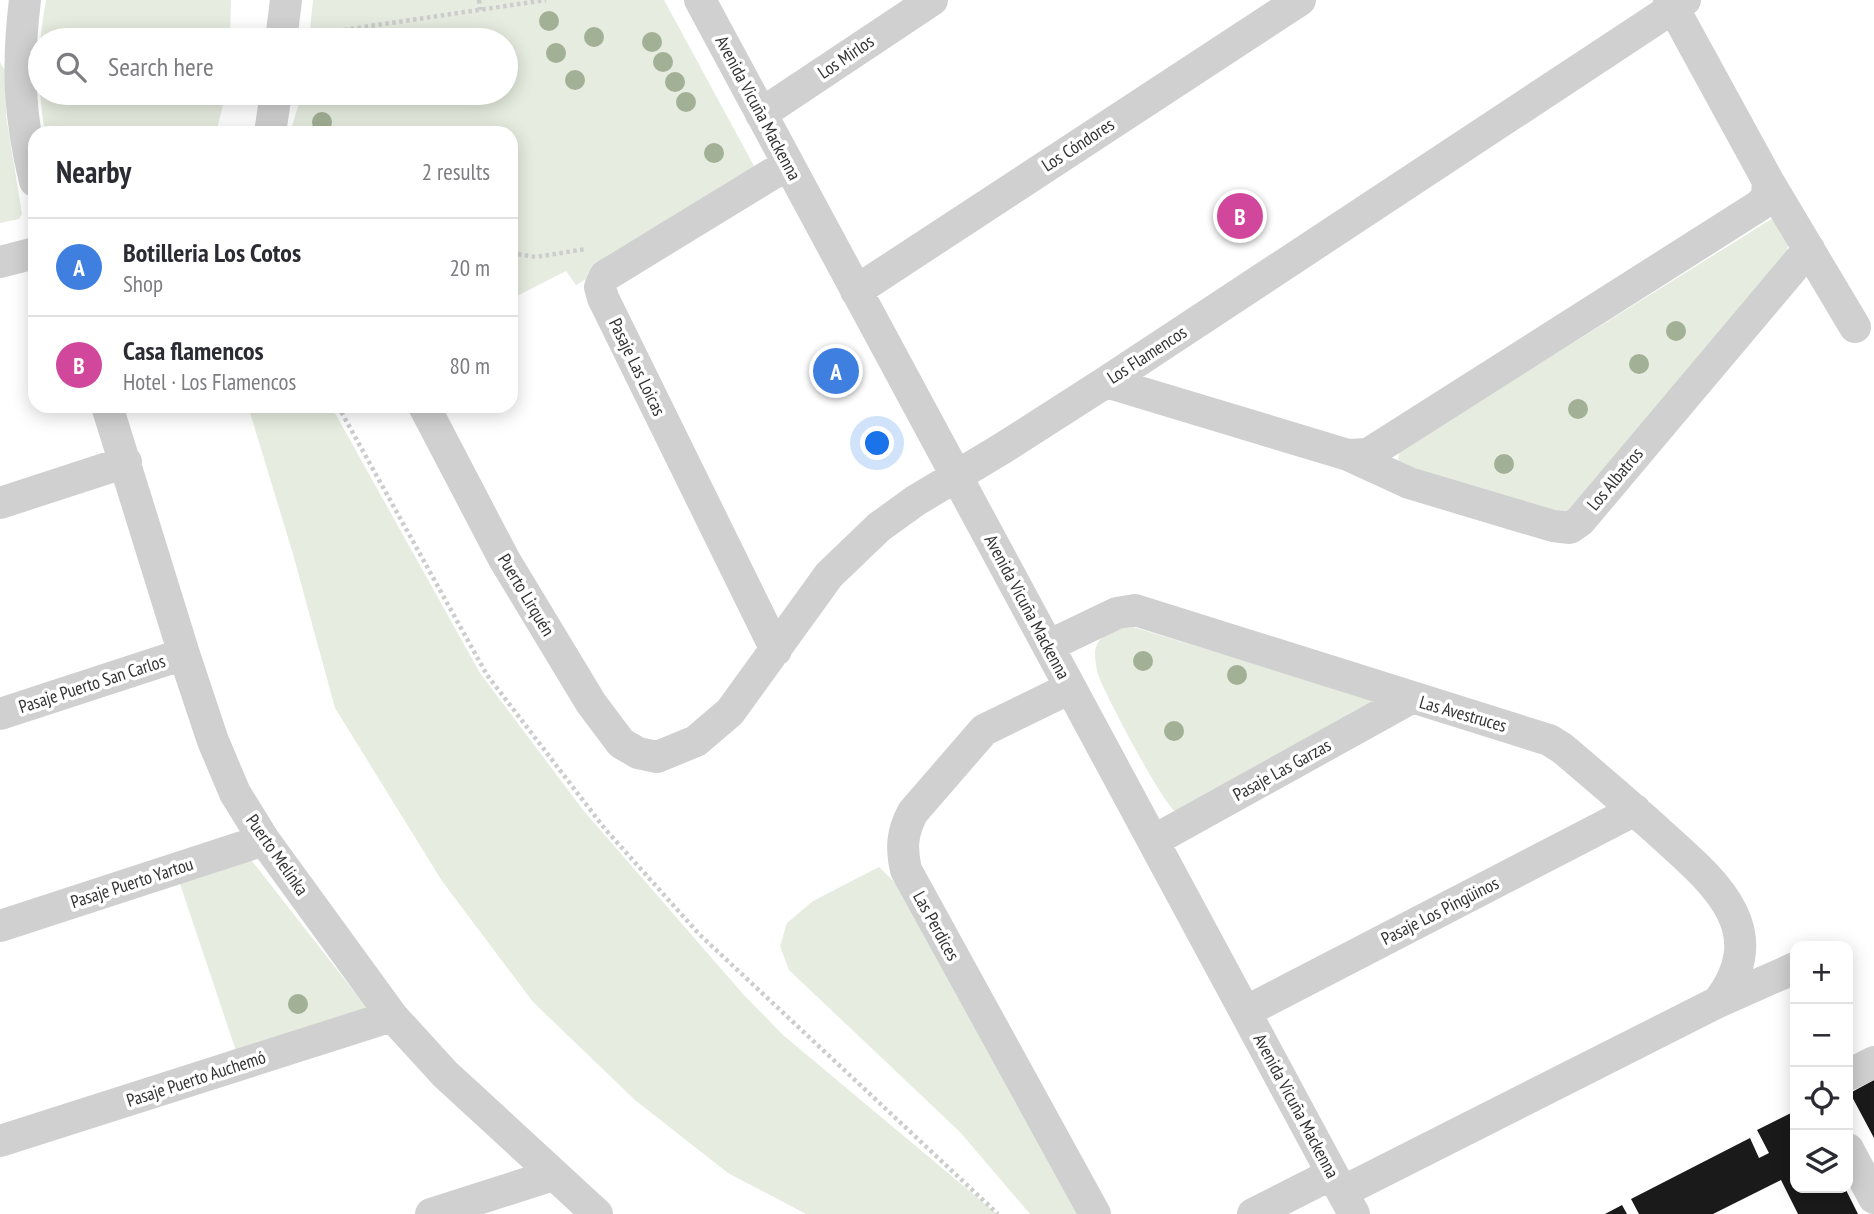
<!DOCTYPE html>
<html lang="en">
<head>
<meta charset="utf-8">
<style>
	body { margin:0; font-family:"PT Sans Narrow",sans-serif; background:#f7f7f7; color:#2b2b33 }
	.controls { position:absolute; right:21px; bottom:21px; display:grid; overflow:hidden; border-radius:14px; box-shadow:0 4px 18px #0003 }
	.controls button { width:63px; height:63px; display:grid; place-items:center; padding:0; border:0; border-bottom:2px solid #e1e1e2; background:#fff; color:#2b2b33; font:35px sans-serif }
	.you { position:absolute; left:878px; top:444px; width:24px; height:24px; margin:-18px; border:5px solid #fff; border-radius:50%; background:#1a73e8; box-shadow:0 0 0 10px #1a73e833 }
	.badge { display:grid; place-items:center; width:46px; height:46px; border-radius:50%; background:#7c3aed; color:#fff; font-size:23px; font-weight:700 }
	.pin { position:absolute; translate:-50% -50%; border:4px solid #fff; box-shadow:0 2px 7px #0006 }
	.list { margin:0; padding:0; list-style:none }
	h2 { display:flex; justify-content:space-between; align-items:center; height:91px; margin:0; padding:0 28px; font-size:30px }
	h2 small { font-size:23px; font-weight:400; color:#7c7c81 }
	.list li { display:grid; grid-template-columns:46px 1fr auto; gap:21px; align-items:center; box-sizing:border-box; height:98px; padding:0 28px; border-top:2px solid #e1e1e2 }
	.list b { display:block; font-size:26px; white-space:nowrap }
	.list p { margin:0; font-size:23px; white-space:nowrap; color:#7c7c81 }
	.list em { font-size:23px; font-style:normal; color:#7c7c81 }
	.icon { flex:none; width:38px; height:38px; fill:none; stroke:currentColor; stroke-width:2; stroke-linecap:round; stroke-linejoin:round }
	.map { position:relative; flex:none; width:1874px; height:1214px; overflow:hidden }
	.search { position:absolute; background:#fff; box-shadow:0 4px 18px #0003; left:28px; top:28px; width:490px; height:77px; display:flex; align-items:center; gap:18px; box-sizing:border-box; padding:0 24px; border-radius:38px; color:#7c7c81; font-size:26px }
	.panel { position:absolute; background:#fff; box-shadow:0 4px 18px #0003; left:28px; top:126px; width:490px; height:287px; border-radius:21px }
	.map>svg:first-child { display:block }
	.green { fill:#e6ecdf }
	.building { fill:#1a1a1a }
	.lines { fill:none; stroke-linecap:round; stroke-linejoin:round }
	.path { stroke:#cdcdcd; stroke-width:4.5; stroke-dasharray:3.5 3.5; stroke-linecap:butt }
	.minor { stroke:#d0d0d0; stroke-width:32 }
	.tree { fill:#a2b095 }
	.labels { text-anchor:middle; stroke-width:7; stroke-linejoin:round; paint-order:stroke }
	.street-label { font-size:18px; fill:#333; stroke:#fff }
</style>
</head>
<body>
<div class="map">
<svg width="1874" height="1214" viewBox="0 0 1874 1214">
	<rect width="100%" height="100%" fill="#fff"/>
	<!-- green -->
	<path class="green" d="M46,0H231L230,40H40V93H226L216,133H45C37,82 37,51 46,0Z
		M313,0H664L760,177L576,285L566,271L511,299V133H290L302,93H506V40H309Z
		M0,62L7,74L6,116L22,214L19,219L0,223Z
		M1773,218L1789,238L1787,252L1572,510L1546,514L1402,467L1398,459L1400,451Z
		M248,406H331L480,673L583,810L743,994L783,1035L997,1214H806L728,1173L635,1100L533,1002L442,881L335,708L293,554Z
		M1119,626L1133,627L1378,701L1175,811C1163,804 1104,693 1098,674C1096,668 1095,659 1095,653C1096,638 1108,633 1119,626Z
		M245,858L252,861L367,1008L236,1051L177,875Z
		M879,867L904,891L1081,1214H1030L960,1132L789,970L780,946L787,923L813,901Z"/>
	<!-- building -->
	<path class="building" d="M1874,1080V1138L1850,1093Z
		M1795,1111V1188H1845L1858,1214H1798L1781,1180L1713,1214H1639L1631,1199L1750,1138L1759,1158L1769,1153L1757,1130Z
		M1622,1205L1627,1214H1605Z"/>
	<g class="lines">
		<!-- path -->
		<path class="path" d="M479,0L480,10
			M323,33L546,0
			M511,253L536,257L586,249
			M338,406L487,675L605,829L699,934L998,1214"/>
		<!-- minor -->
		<path class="minor" d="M25,0C17,65 19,117 35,181
			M700,0L1354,1214
			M1669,0L1768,181L1855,327
			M281,40L286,0
			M761,114L932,0
			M270,133L276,93
			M0,262L35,253
			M856,291L1300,0
			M1106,382L1348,455L1368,454L1760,205L1767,196L1768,181
			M107,406L184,654L213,741L235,793L264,840L392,1016L445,1074L597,1214
			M424,406L504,559L591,703L621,743L638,753L657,757L696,741L730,712L829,575L879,527L915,501L1003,448L1106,382L1685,0
			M1348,455L1409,483L1553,526L1570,528L1580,521L1809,249
			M0,503L126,462
			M1048,646L1117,613L1135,610L1549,740L1562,748C1595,776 1628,804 1660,833C1713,881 1774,929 1718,1002L1342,1192
			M776,650L603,298L600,287L605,276L788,164
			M1070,688L984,730L913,812C902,832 901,848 906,870L1095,1214
			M0,714L184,654
			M1153,841L1411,698
			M0,926L264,840
			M1718,1002L1795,968
			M1245,1012L1635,810
			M1848,1075L1874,1062
			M0,1141L392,1016
			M1848,1149L1874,1198
			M431,1214L553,1175
			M1253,1214L1332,1174"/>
	</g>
	<!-- trees -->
	<g class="tree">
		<circle cx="549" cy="21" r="10"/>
		<circle cx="594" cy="37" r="10"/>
		<circle cx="652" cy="42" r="10"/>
		<circle cx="556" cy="53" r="10"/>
		<circle cx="663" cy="62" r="10"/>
		<circle cx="575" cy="80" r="10"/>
		<circle cx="675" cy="82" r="10"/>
		<circle cx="686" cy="102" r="10"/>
		<circle cx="322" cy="122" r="10"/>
		<circle cx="714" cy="153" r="10"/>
		<circle cx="1676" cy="331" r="10"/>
		<circle cx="1639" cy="364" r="10"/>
		<circle cx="1578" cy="409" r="10"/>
		<circle cx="1504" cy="464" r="10"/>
		<circle cx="1143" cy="661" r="10"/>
		<circle cx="1237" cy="675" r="10"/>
		<circle cx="1174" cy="731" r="10"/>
		<circle cx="298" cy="1004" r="10"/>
	</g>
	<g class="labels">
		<!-- street labels -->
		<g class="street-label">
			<text transform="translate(846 57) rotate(-34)" y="6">Los Mirlos</text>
			<text transform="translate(758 108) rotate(62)" y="6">Avenida Vicuña Mackenna</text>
			<text transform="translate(1078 145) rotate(-33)" y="6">Los Cóndores</text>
			<text transform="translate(1147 355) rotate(-33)" y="6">Los Flamencos</text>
			<text transform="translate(637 367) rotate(64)" y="6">Pasaje Las Loicas</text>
			<text transform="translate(1615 479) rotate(-50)" y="6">Los Albatros</text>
			<text transform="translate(526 595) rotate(59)" y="6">Puerto Lirquén</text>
			<text transform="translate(1027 607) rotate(62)" y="6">Avenida Vicuña Mackenna</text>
			<text transform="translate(92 684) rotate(-18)" y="6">Pasaje Puerto San Carlos</text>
			<text transform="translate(1463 714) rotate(16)" y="6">Las Avestruces</text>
			<text transform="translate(1282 770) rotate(-29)" y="6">Pasaje Las Garzas</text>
			<text transform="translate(277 855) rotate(55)" y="6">Puerto Melinka</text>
			<text transform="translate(132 883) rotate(-18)" y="6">Pasaje Puerto Yartou</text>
			<text transform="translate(1440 911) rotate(-27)" y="6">Pasaje Los Pingüinos</text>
			<text transform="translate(936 926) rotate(61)" y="6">Las Perdices</text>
			<text transform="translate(196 1079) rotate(-18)" y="6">Pasaje Puerto Auchemó</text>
			<text transform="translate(1296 1106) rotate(62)" y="6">Avenida Vicuña Mackenna</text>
		</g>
	</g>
</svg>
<div class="controls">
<button>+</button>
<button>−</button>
<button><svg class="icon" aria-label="locate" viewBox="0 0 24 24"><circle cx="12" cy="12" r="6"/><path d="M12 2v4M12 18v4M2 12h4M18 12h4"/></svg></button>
<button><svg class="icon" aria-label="layers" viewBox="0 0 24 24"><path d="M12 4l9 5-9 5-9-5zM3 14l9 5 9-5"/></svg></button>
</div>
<div class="you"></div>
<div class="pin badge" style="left:836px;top:371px;background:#3f7fe0">A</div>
<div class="pin badge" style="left:1240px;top:216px;background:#d1479c">B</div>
<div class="search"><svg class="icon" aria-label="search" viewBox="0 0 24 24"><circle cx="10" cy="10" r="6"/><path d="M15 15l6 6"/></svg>Search here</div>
<section class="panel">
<h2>Nearby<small>2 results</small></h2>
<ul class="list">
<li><span class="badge" style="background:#3f7fe0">A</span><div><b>Botilleria Los Cotos</b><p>Shop</p></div><em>20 m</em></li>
<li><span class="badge" style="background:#d1479c">B</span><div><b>Casa flamencos</b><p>Hotel · Los Flamencos</p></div><em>80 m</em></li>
</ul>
</section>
</div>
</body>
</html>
